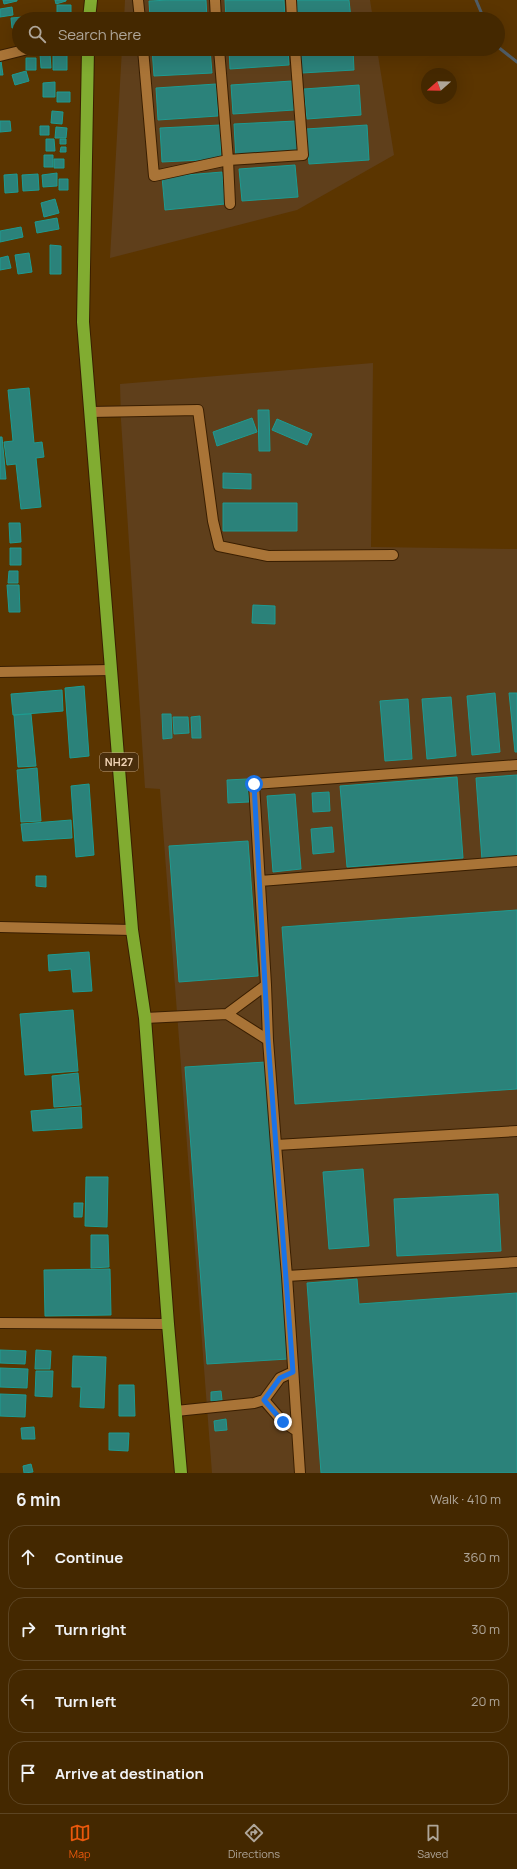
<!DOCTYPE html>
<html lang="en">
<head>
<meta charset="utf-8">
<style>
	body { margin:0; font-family:Manrope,sans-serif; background:#4e340f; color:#f1f3f6 }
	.compass { position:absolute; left:421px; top:68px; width:36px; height:36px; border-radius:50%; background:#442800; box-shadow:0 4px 16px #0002; rotate:250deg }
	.stop { position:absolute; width:12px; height:12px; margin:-9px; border:3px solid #1a73e8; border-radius:50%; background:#fff }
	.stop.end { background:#1a73e8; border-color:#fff; box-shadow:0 1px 4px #0008 }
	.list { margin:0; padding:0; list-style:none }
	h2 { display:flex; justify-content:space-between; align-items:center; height:52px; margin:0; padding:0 16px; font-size:17px }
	h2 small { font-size:13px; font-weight:400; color:#afa699 }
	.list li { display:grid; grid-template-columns:26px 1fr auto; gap:12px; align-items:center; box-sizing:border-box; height:64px; margin:0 8px 8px; padding:0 8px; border:1px solid #5c4422; border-radius:16px }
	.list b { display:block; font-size:15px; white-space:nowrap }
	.list em { font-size:13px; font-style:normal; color:#afa699 }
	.icon { flex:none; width:22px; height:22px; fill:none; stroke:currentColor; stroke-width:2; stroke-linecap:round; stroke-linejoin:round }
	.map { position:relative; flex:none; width:517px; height:1473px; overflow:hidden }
	.search { position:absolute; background:#442800; box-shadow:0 4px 16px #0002; left:12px; right:12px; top:12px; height:44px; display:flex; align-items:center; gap:10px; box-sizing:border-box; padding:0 14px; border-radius:22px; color:#afa699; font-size:15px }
	.sheet { height:340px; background:#442800 }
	nav { display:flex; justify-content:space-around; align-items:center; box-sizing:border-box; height:56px; border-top:1px solid #5c4422; background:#442800; font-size:11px; color:#afa699 }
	nav a { display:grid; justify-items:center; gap:2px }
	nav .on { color:#ea580c }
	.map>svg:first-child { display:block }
	.built { fill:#5f3f1b }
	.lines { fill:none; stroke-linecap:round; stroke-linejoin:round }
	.stream { stroke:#505d67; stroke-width:3 }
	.building { fill:#2b827a; stroke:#1e9b91 }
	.minor-casing { stroke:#391e00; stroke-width:12 }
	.highway-casing { stroke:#391e00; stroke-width:14 }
	.minor { stroke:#a97437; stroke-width:10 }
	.highway { stroke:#81ac31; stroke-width:12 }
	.route { stroke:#1a73e8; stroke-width:5 }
	.labels { text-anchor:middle; stroke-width:4; stroke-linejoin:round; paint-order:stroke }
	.shield { fill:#492e0c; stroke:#bea282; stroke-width:1 }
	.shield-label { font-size:11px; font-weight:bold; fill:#f0d3b5 }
</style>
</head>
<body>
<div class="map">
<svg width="517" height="1473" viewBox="0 0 517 1473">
	<rect width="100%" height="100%" fill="#5b3500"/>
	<!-- built -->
	<path class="built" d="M125,0H370L373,19H124Z
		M122,49H377L394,155L297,210L110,258Z
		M373,363L371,547L517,549V1473H212L160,789L145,788L121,420L120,384Z"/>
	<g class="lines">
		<!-- stream -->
		<path class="stream" d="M476,0L484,19
			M498,47L517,62"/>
	</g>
	<!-- building -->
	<path class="building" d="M3,0H17V1L4,4Z
		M55,0H66V1L56,4Z
		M170,0H206L207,19H150L149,1Z
		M225,0H284L285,19H226Z
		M296,0H349L351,19H298Z
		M57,5H71V14L57,13Z
		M12,7L13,15L0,17V9Z
		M62,16V19H37L36,17Z
		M23,17L24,19H19V27L12,28L11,18Z
		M152,49H210L212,73L154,76Z
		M229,49H288L289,65L230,69Z
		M300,49H353L354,70L302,73Z
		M53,50H67V70H53Z
		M40,54H50L51,68H41Z
		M26,58H36V70H26Z
		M0,61H1L3,75H0Z
		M26,71L29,81L15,85L12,75Z
		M292,81L294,110L233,114L231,85Z
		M55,82V97H43V83Z
		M216,84L218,116L158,120L156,88Z
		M359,85L361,115L307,119L304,89Z
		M57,92H70V102H57Z
		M52,111L63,112L62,124L51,123Z
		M0,121H10L11,131L0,132Z
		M296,121L298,155L236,159L234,124Z
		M220,125L221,159L162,162L160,128Z
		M367,125L369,160L309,164L306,129Z
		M40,126H49V135H40Z
		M56,127L67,128L66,138H55Z
		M46,139H54L55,151H46Z
		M60,139H66V144H60Z
		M61,147H66V152H60Z
		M44,155H53V167H44Z
		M54,159H64V168H54Z
		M295,165L298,197L242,201L239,169Z
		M222,172L225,204L165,210L162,177Z
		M57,173V186L43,187L42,175Z
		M17,174L18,192L5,193L4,175Z
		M38,174L39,190L23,191L22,175Z
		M59,179H68V190H59Z
		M55,199L59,213L44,217L41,203Z
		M57,218L59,229L37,233L35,222Z
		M21,227L23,237L0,242V231Z
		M50,245L61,246V274H50Z
		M29,253L32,272L18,274L15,255Z
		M8,256L11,268L0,270V258Z
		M29,388L34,443L42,442L44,457L36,458L41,507L21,509L16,464L7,465L4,442L13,441L8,390Z
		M258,410H269L270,451H259Z
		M252,418L257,432L217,446L213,432Z
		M277,419L312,434L307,445L272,430Z
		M0,437H2L6,479H0Z
		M223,473L251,474V489L223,488Z
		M223,503H297V531H223Z
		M9,523H20L21,542L10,543Z
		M10,548H21V565H10Z
		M9,571H18V583H8Z
		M7,585H19L20,612H9Z
		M253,605L275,606V624L252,623Z
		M84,686L89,756L70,758L65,688Z
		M62,690L63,711L13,715L11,694Z
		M495,693L500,752L472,755L467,696Z
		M509,693H517V752H515Z
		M451,697L456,756L427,759L422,699Z
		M408,699L412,759L385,761L380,701Z
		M31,714L36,766L18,767L14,715Z
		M162,714H171L172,738L163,739Z
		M200,716L201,738H192L191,717Z
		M173,717H188L189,733L174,734Z
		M37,768L41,821L21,822L17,770Z
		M517,775V858L482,860L476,778Z
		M457,777L463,858L347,867L340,786Z
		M247,779L249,802L228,803L227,780Z
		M89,784L94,855L76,857L71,786Z
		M329,792L330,811L313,812L312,793Z
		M295,794L301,869L273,872L267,796Z
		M71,820L72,838L23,841L21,824Z
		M332,827L334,852L313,854L311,829Z
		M248,841L258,976L179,982L169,846Z
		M36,876H46V887L36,886Z
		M517,910V1089L295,1104L282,927Z
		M89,952L92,991L73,992L71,969L49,971L48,955Z
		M73,1010L78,1071L25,1075L20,1014Z
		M266,1062L288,1359L207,1364L185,1067Z
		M78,1073L81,1105L54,1107L52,1076Z
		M81,1107L82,1128L33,1131L31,1111Z
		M363,1169L369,1246L329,1249L323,1172Z
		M86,1177H108L107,1227L85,1226Z
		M498,1194L501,1251L397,1256L394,1199Z
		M74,1203H83L82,1217H74Z
		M91,1235H108L109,1267L91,1268Z
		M110,1269L111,1315L45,1316L44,1270Z
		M357,1279L359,1304L517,1293V1473H321L307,1283Z
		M0,1350L26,1351L25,1364L0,1363Z
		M36,1350L51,1351L50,1369H35Z
		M73,1356L106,1357L104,1408L80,1407L81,1387H72Z
		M0,1368L28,1369L27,1388L0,1387Z
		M36,1371H53L52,1397L35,1396Z
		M119,1385H134L135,1416H119Z
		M221,1391L222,1400L211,1401V1392Z
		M0,1394L26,1395L25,1417L0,1416Z
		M226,1419L227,1430L215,1431L214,1421Z
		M34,1427L35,1439H22L21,1428Z
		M109,1433H129L128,1451L109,1450Z
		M31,1464L33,1472L24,1473L23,1466Z"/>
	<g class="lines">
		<!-- minor casing -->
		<g class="minor-casing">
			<path id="minor" d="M138,0L140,19
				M215,0L216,19
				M291,0L292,19
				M143,49L154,176L228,160L230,204
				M219,49L228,160L303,155L295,49
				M0,56L28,49
				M90,412L198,410L213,521L219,546L268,556L393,555
				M0,672L111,670
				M260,881L517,861
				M0,927L132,930
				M266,985L268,1040
				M227,1014L268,1040L276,1145L517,1131
				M145,1018L227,1014L266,985L254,784L517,765
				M276,1145L287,1276L517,1262
				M287,1276L300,1473
				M0,1323L168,1324
				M264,1400L283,1422L297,1431
				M176,1411L254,1403L264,1400L280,1378L293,1372"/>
		</g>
		<!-- highway casing -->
		<g class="highway-casing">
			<path id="highway" d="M89,19L91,0
				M88,49L83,322L132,930L145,1018L168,1324L181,1473"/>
		</g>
		<!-- minor -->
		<use href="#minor" class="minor"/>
		<!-- highway -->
		<use href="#highway" class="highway"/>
	</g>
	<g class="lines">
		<!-- route -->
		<path class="route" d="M254,784L268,1040L293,1372L280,1378L264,1400L283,1422"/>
	</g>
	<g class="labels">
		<!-- shield labels -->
		<rect class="shield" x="100" y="753" width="38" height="18" rx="3"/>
		<g class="shield-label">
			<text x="119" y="766">NH27</text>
		</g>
	</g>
</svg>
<svg class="compass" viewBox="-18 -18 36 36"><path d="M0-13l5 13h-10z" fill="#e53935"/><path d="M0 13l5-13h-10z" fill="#afa699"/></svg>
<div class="stop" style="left:254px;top:784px"></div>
<div class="stop end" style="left:283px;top:1422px"></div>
<div class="search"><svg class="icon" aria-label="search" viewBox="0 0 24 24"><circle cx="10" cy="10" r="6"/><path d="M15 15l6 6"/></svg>Search here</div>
</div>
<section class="sheet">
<h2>6 min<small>Walk · 410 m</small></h2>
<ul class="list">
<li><svg class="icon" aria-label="ahead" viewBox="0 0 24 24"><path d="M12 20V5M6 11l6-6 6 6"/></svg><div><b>Continue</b></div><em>360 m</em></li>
<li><svg class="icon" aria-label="right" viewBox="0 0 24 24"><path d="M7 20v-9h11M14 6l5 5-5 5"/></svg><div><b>Turn right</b></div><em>30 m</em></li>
<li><svg class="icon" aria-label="left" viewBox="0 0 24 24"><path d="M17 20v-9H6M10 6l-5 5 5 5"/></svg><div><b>Turn left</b></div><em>20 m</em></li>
<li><svg class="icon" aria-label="arrive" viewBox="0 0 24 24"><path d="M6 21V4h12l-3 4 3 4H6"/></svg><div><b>Arrive at destination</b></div></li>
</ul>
</section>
<nav>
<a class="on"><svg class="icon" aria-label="map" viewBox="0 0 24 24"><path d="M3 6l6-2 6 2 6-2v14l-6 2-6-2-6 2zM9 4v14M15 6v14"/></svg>Map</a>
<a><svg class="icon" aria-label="directions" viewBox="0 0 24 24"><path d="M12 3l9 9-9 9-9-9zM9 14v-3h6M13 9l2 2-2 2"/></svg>Directions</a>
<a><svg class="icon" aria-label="saved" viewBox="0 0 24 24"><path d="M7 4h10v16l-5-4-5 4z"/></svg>Saved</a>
</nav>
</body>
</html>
